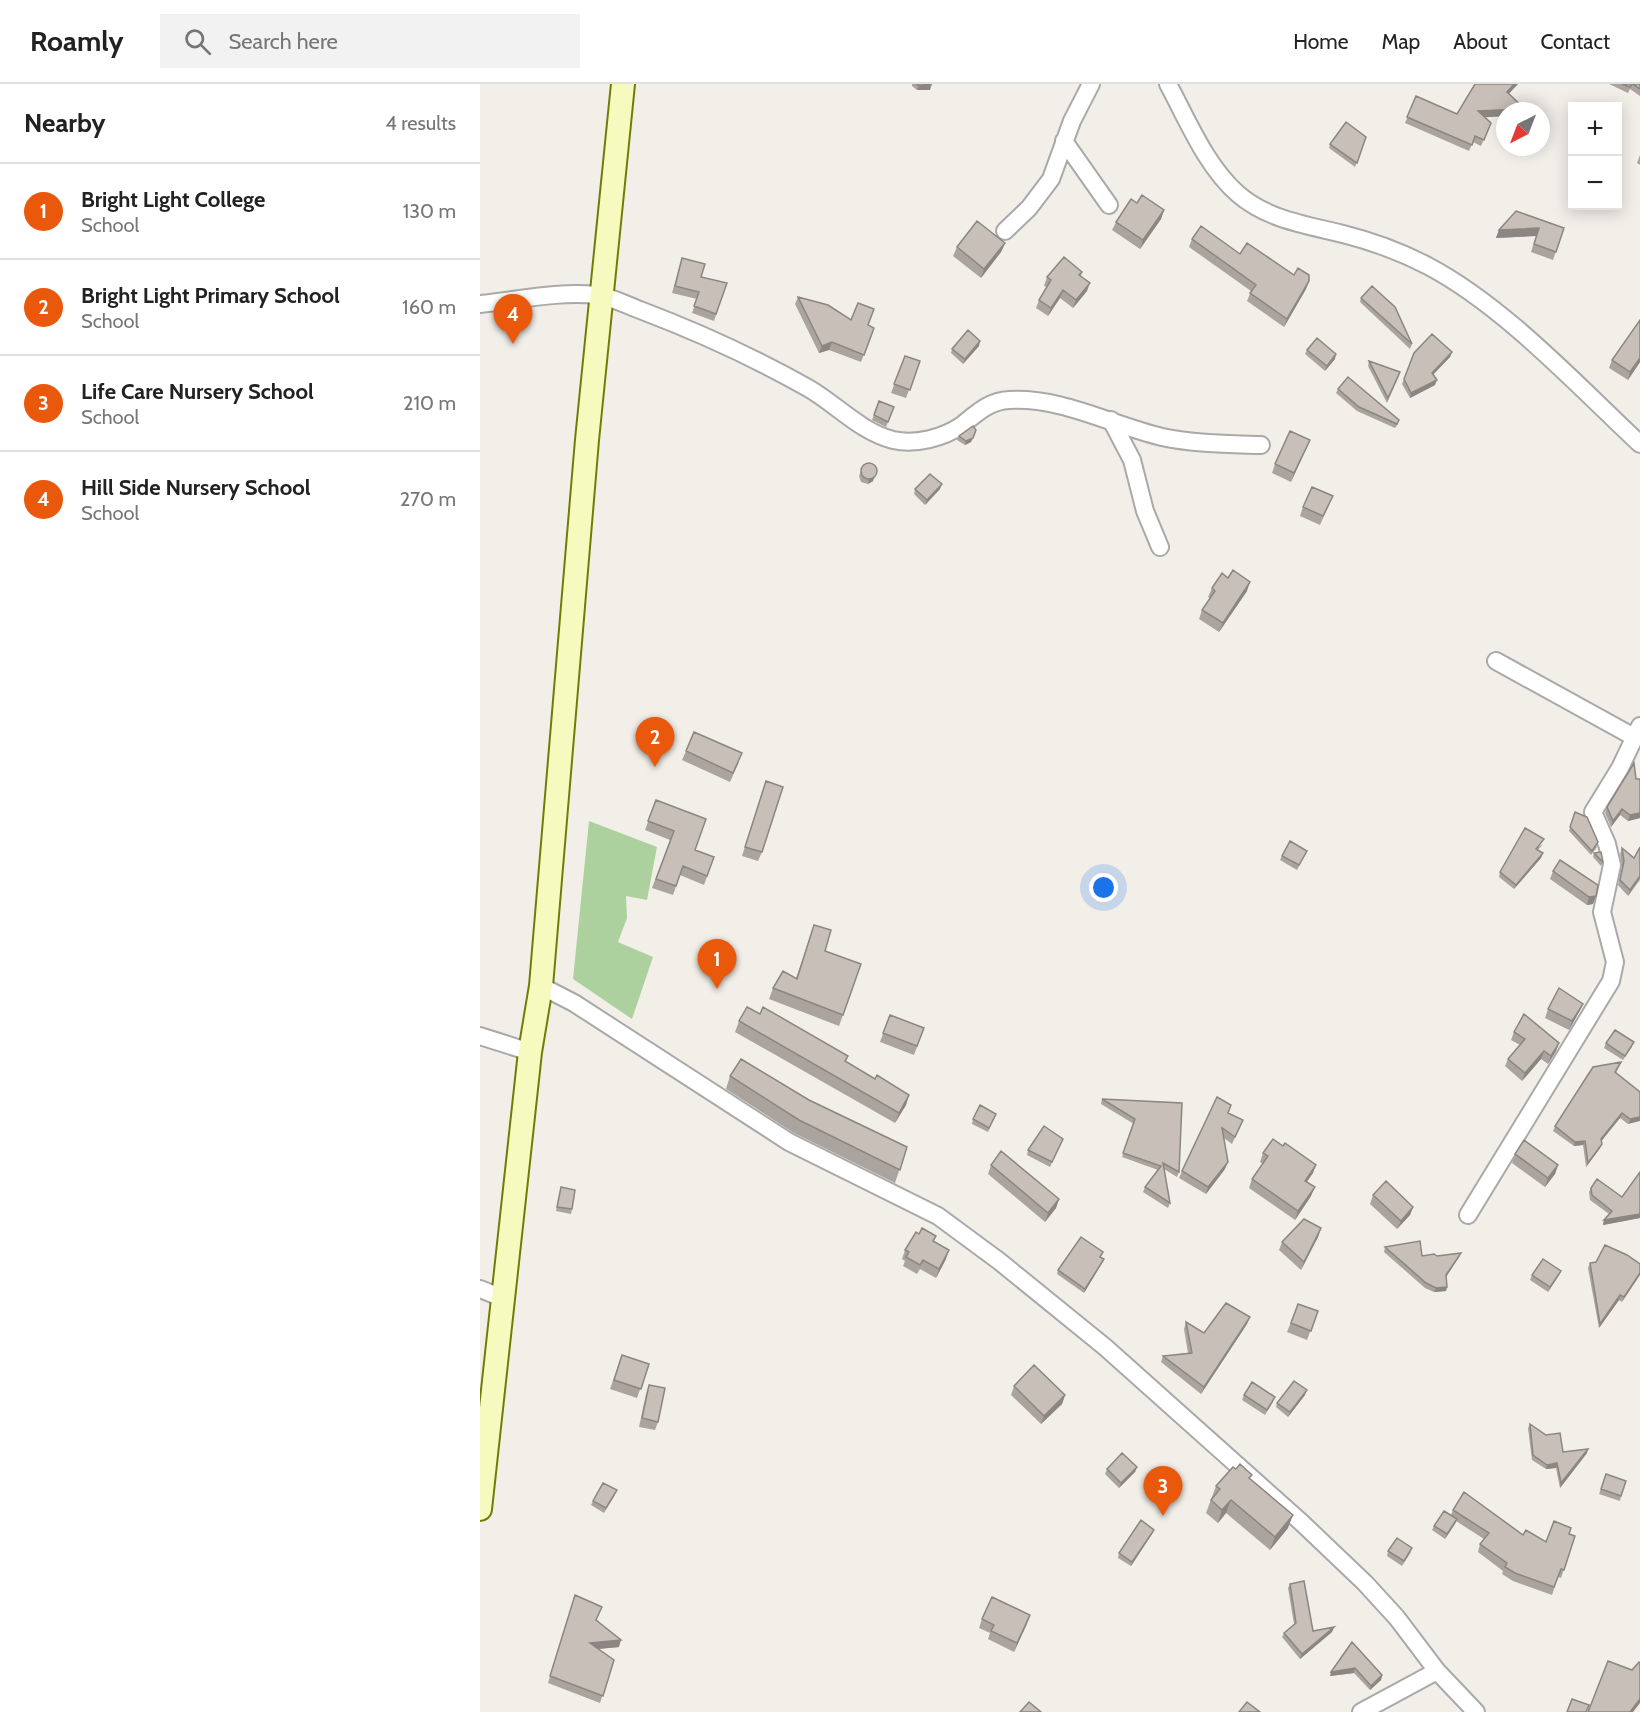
<!DOCTYPE html>
<html lang="en">
<head>
<meta charset="utf-8">
<style>
	body { margin:0; font-family:Cabin,sans-serif; background:#f2f2f2; color:#222 }
	.controls { position:absolute; right:18px; top:18px; display:grid; overflow:hidden; border-radius:0px; box-shadow:0 3px 15px #0003 }
	.controls button { width:54px; height:54px; display:grid; place-items:center; padding:0; border:0; border-bottom:2px solid #e0e0e0; background:#fff; color:#222; font:30px sans-serif }
	.compass { position:absolute; left:1016px; top:18px; width:54px; height:54px; border-radius:50%; background:#fff; box-shadow:0 3px 15px #0003; rotate:222deg }
	.you { position:absolute; left:624px; top:804px; width:21px; height:21px; margin:-15px; border:4px solid #fff; border-radius:50%; background:#1a73e8; box-shadow:0 0 0 9px #1a73e833 }
	.badge { display:grid; place-items:center; width:39px; height:39px; border-radius:50%; background:#ea580c; color:#fff; font-size:20px; font-weight:700 }
	.pin { position:absolute; translate:-50% -50px; filter:drop-shadow(0 2px 3px #0008) }
	.pin::after { content:''; position:absolute; top:32px; width:21px; height:18px; background:inherit; clip-path:polygon(0 0,100% 0,50% 100%) }
	.list { margin:0; padding:0; list-style:none }
	h2 { display:flex; justify-content:space-between; align-items:center; height:78px; margin:0; padding:0 24px; font-size:26px }
	h2 small { font-size:20px; font-weight:400; color:#767676 }
	.list li { display:grid; grid-template-columns:39px 1fr auto; gap:18px; align-items:center; box-sizing:border-box; height:96px; padding:0 24px; border-top:2px solid #e0e0e0 }
	.list b { display:block; font-size:22px; white-space:nowrap }
	.list p { margin:0; font-size:20px; white-space:nowrap; color:#767676 }
	.list em { font-size:20px; font-style:normal; color:#767676 }
	.icon { flex:none; width:33px; height:33px; fill:none; stroke:currentColor; stroke-width:2; stroke-linecap:round; stroke-linejoin:round }
	.map { position:relative; flex:none; width:1160px; height:1628px; overflow:hidden }
	header { display:flex; align-items:center; gap:36px; box-sizing:border-box; height:84px; padding:0 30px; background:#fff; border-bottom:2px solid #e0e0e0 }
	header strong { font-size:28px }
	nav { display:flex; gap:33px; margin-inline-start:auto; font-size:21px }
	.search { width:420px; height:54px; background:#f2f2f2; display:flex; align-items:center; gap:15px; box-sizing:border-box; padding:0 21px; border-radius:0px; color:#767676; font-size:22px }
	main { display:flex }
	aside { flex:1; background:#fff }
	.map>svg:first-child { display:block }
	.forest { fill:#add19e }
	.lines { fill:none; stroke-linecap:round; stroke-linejoin:round }
	.street-casing { stroke:#a9a9a9; stroke-width:20 }
	.secondary-casing { stroke:#707d05; stroke-width:26 }
	.street { stroke:#fff; stroke-width:16 }
	.secondary { stroke:#f7fabf; stroke-width:22 }
	.wall { fill:#aba49e }
	.shaded-wall { fill:#8b8681 }
	.building { fill:#c7bfb8; stroke:#8b8681; stroke-width:1.5 }
</style>
</head>
<body>
<header>
<strong>Roamly</strong>
<div class="search"><svg class="icon" aria-label="search" viewBox="0 0 24 24"><circle cx="10" cy="10" r="6"/><path d="M15 15l6 6"/></svg>Search here</div>
<nav><a>Home</a><a>Map</a><a>About</a><a>Contact</a></nav>
</header>
<main>
<aside>
<h2>Nearby<small>4 results</small></h2>
<ul class="list">
<li><span class="badge">1</span><div><b>Bright Light College</b><p>School</p></div><em>130 m</em></li>
<li><span class="badge">2</span><div><b>Bright Light Primary School</b><p>School</p></div><em>160 m</em></li>
<li><span class="badge">3</span><div><b>Life Care Nursery School</b><p>School</p></div><em>210 m</em></li>
<li><span class="badge">4</span><div><b>Hill Side Nursery School</b><p>School</p></div><em>270 m</em></li>
</ul>
</aside>
<div class="map">
<svg width="1160" height="1628" viewBox="0 0 1160 1628">
	<rect width="100%" height="100%" fill="#f2efe9"/>
	<!-- forest -->
	<path class="forest" d="M109,737L177,763L167,816L146,812L147,834L138,858L173,873L152,935L93,895Z"/>
	<g class="lines">
		<!-- street casing -->
		<g class="street-casing">
			<path id="street" d="M688,0C708,37 726,82 758,110C788,136 827,141 863,150C891,157 923,169 948,182C1024,222 1097,301 1160,360
				M584,57L629,121
				M525,147L549,124L571,95L592,37L611,0
				M0,220C39,216 78,207 117,211C131,213 147,221 160,226C218,248 275,274 328,304C356,320 381,348 413,356C436,361 463,354 482,341C497,329 509,317 529,316C582,313 631,341 682,353C714,360 749,360 781,361
				M631,336L652,376L665,427L680,463
				M1016,577L1154,653
				M61,902L94,919L309,1058L458,1132L519,1177L625,1263L822,1439L885,1499L917,1534L957,1587L996,1628
				M0,952L50,968
				M988,1131L1131,897L1135,878L1122,828L1132,781L1127,760L1113,728L1140,684L1160,642
				M0,1205L25,1215
				M881,1628L957,1587"/>
		</g>
		<!-- secondary casing -->
		<g class="secondary-casing">
			<path id="secondary" d="M0,1425L50,968L61,902L107,356L143,0"/>
		</g>
		<!-- street -->
		<use href="#street" class="street"/>
		<!-- secondary -->
		<use href="#secondary" class="secondary"/>
	</g>
	<!-- wall -->
	<path class="wall" d="M432,0H451L450,6H437L432,2Z
		M995,0H1038L1028,10L1025,27V32L1004,33L1011,39L1001,62L993,58L989,67L925,39L936,12L977,30Z
		M1129,0H1160V12L1150,5L1148,9Z
		M886,53L875,83L849,64L850,60Z
		M1160,71V81L1157,79Z
		M1092,89V99L1089,98Z
		M657,119L684,126L681,135L660,165L632,146L636,138Z
		M1084,144L1073,176L1051,168L1056,152L1016,154L1019,146Z
		M712,155L760,170L829,197L826,205L804,243L767,217L771,207L709,163Z
		M525,159L521,168L501,194L473,172L477,163Z
		M202,174L221,193L247,199L234,237L212,229L217,215L192,209Z
		M602,188L601,192L607,207L593,224L580,214L568,232L556,224L559,216L567,203L564,202L567,193Z
		M318,213L371,236L394,244L381,278L349,266L339,269L315,220Z
		M881,214L932,260L930,265L880,218Z
		M499,262L483,280L471,269L472,265Z
		M827,266L855,275L845,287L825,270Z
		M972,268L970,273L953,290L955,301L930,314L922,300L934,269Z
		M425,272L440,277L426,314L411,309Z
		M1132,276L1160,278L1148,296L1129,284Z
		M889,277L919,292L907,319L888,282Z
		M858,305L918,340L915,344L877,327L856,309Z
		M399,317L414,323L406,343L392,336Z
		M496,346L491,358L485,361L477,356L479,352Z
		M826,365L811,398L792,389L795,380Z
		M383,381L393,397L388,400L381,398L379,392Z
		M435,405H460L445,421L434,410Z
		M849,421L840,441L820,432L823,423Z
		M732,504L767,507L739,548L719,535L722,526L730,514L728,513Z
		M206,667L259,678L250,698L202,676Z
		M1156,695H1160V734L1148,737L1140,731L1131,743L1125,729L1127,723Z
		M283,706L282,768L278,777L262,772Z
		M176,716L215,766L234,773L224,801L200,791L193,811L172,804L190,756L165,746Z
		M1095,728L1117,763L1111,771L1089,747Z
		M1063,760L1058,766L1061,774L1034,805L1019,793L1020,788Z
		M1160,763V796L1148,812L1138,801L1142,783L1140,770L1142,764L1154,774Z
		M1114,769L1123,778L1121,782L1113,773Z
		M825,771L817,786L800,776L802,772Z
		M1073,787L1118,801L1113,820L1107,821L1070,795Z
		M334,841L345,867L381,880L359,942L289,915L293,904L316,894Z
		M1103,920L1099,928L1089,946L1065,934L1068,925Z
		M280,930L368,972L366,977L395,995L429,1011L426,1021L415,1039L255,948L259,937Z
		M410,931L444,944L434,971L400,958Z
		M1034,948L1079,959L1076,967L1068,980L1061,975L1042,997L1025,982L1028,975L1040,961L1031,956Z
		M1126,959L1152,963L1143,976L1124,964Z
		M1141,978L1136,989L1160,1008L1148,1040L1140,1034L1121,1057L1122,1060L1120,1064L1106,1083L1103,1061L1094,1062L1073,1047L1075,1042Z
		M250,992L329,1016L427,1063L415,1099L314,1049L246,1005Z
		M622,1015L702,1019L699,1088L697,1093L684,1085L690,1119L688,1124L663,1108L665,1103L678,1086L642,1073L654,1040L621,1020Z
		M748,1029L763,1036L752,1060L744,1054L745,1085L726,1110L699,1094L702,1087Z
		M516,1030L508,1048L492,1040L493,1035Z
		M581,1059L570,1083L547,1071L548,1066Z
		M783,1069L833,1089L827,1098L831,1112L815,1136L769,1104L772,1095L783,1080L780,1078Z
		M1035,1070L1078,1081L1075,1090L1065,1103L1032,1079Z
		M511,1081L579,1115L576,1124L565,1138L508,1090Z
		M1160,1088V1134L1123,1141L1124,1136L1129,1130L1110,1116L1109,1108L1111,1104L1142,1113Z
		M81,1103L92,1125L91,1130L76,1127Z
		M893,1111L933,1123L930,1131L917,1145L890,1120Z
		M841,1144L838,1153L821,1186L799,1166L802,1158Z
		M454,1158L466,1175L456,1194L440,1185L437,1190L423,1182L425,1177L422,1175L425,1166Z
		M905,1163L942,1172L979,1173L966,1193L967,1203L966,1207L954,1208L945,1204L904,1168Z
		M621,1174L624,1175L622,1179L604,1209L577,1190L578,1186Z
		M1110,1179L1160,1180L1142,1218L1139,1216L1119,1244L1108,1184Z
		M1081,1187L1079,1191L1068,1208L1050,1196L1052,1191Z
		M818,1220L838,1227L827,1256L807,1248Z
		M706,1238L724,1249L767,1240L721,1310L681,1278L683,1272L708,1269L704,1245Z
		M142,1271L169,1280L157,1314L130,1305Z
		M169,1301L178,1338L175,1346L159,1343L166,1310Z
		M534,1302L585,1311L582,1320L561,1340L531,1311Z
		M764,1311L793,1318L785,1331L762,1316Z
		M825,1311L808,1333L796,1323L797,1319Z
		M1050,1340L1083,1368L1107,1369L1080,1404L1076,1384L1066,1385L1052,1376L1048,1344Z
		M657,1383L655,1388L639,1404L625,1390L627,1385Z
		M1126,1390L1141,1412L1140,1417L1119,1410Z
		M771,1395L808,1444L790,1466L746,1429L738,1439L726,1429L736,1402Z
		M135,1411L124,1429L111,1421L113,1417Z
		M973,1426L1066,1458L1089,1450L1095,1452L1081,1494L1078,1493L1072,1511L1033,1497L1022,1490L1023,1487L998,1468L1000,1460L1004,1455L976,1437L965,1455L952,1446L954,1442L971,1431Z
		M674,1446L672,1450L651,1482L638,1474L639,1469Z
		M908,1467L931,1468L922,1482L907,1472Z
		M810,1500L833,1547L854,1543L852,1548L820,1575L802,1553L804,1549L814,1540L808,1504Z
		M93,1518L117,1536L139,1563L118,1565L134,1576L120,1619L68,1599Z
		M550,1531L534,1568L508,1555L510,1549L499,1544L502,1535Z
		M872,1558L902,1591L901,1596L890,1606L874,1589L850,1592Z"/>
	<!-- shaded-wall -->
	<path class="shaded-wall" d="M1034,0H1038L1024,15L1027,8Z
		M451,1L450,6H437L439,2Z
		M1045,25L1044,27H1025V32L995,34L998,27Z
		M684,126L681,135L660,165L663,156Z
		M1059,144L1056,152L1016,154L1019,146Z
		M525,159L521,168L501,194L504,185Z
		M829,197L826,205L804,243L807,235Z
		M610,199L607,207L593,224L596,216Z
		M583,206L580,214L568,232L571,224Z
		M500,257L499,262L483,280L485,275Z
		M352,258L349,266L339,269L342,262Z
		M972,268L970,273L951,293L952,289Z
		M856,270L855,275L845,287L847,282Z
		M1160,274V278L1148,296L1150,288Z
		M957,296L955,301L930,314L931,309Z
		M493,354L491,358L485,361L486,357Z
		M830,356L826,365L811,398L814,389Z
		M395,392L393,397L388,400L389,395Z
		M462,400L460,405L445,421L447,416Z
		M770,498L767,507L739,548L743,539Z
		M1142,725L1140,731L1131,743L1133,737Z
		M1160,729V734L1148,737L1150,731Z
		M1063,769L1061,774L1034,805L1036,801Z
		M1160,792L1159,795L1148,812L1150,806Z
		M1116,812L1113,820L1107,821L1109,813Z
		M1103,920L1099,928L1089,946L1092,937Z
		M1079,959L1076,967L1068,980L1071,972Z
		M1064,967L1061,975L1042,997L1045,989Z
		M429,1011L426,1021L415,1039L419,1029Z
		M1142,1029L1140,1034L1119,1060L1121,1055Z
		M1160,1033V1037L1148,1040L1150,1035Z
		M1105,1057L1103,1061L1094,1062L1095,1058Z
		M1122,1060L1120,1064L1106,1083L1108,1079Z
		M748,1078L745,1085L726,1110L728,1103Z
		M836,1081L833,1089L821,1105L825,1097Z
		M1078,1081L1075,1090L1065,1103L1068,1094Z
		M835,1103L831,1112L815,1136L818,1127Z
		M579,1115L576,1124L565,1138L568,1129Z
		M933,1123L930,1131L917,1145L921,1137Z
		M1160,1130V1134L1123,1141L1124,1136Z
		M841,1144L838,1153L821,1186L824,1178Z
		M469,1166L466,1175L456,1194L459,1185Z
		M981,1169L979,1173L964,1196L966,1191Z
		M624,1175L622,1179L604,1209L605,1205Z
		M1081,1187L1079,1191L1068,1208L1070,1203Z
		M1160,1189V1191L1142,1218L1144,1213Z
		M967,1203L966,1207L954,1208L956,1204Z
		M1140,1211L1139,1216L1119,1244L1120,1240Z
		M770,1233L767,1240L721,1310L724,1303Z
		M827,1306L825,1311L808,1333L810,1328Z
		M585,1311L582,1320L561,1340L564,1332Z
		M1108,1365L1107,1369L1080,1404L1081,1399Z
		M1077,1379L1076,1384L1066,1385L1067,1381Z
		M657,1383L655,1388L639,1404L641,1399Z
		M751,1416L746,1429L738,1439L742,1426Z
		M813,1431L808,1444L790,1466L795,1453Z
		M977,1435L975,1440L965,1455L967,1450Z
		M674,1446L672,1450L651,1482L652,1478Z
		M550,1531L547,1540L534,1568L537,1559Z
		M854,1543L852,1548L820,1575L822,1570Z
		M141,1556L139,1563L107,1566L110,1559Z
		M875,1584L874,1589L850,1592L851,1588Z
		M902,1591L901,1596L890,1606L891,1602Z
		M1160,1615V1619L1153,1628H1150Z"/>
	<!-- building -->
	<path class="building" d="M437,0H451V1L439,2Z
		M995,0H1034L1027,8L1045,25L998,27L1011,39L1004,56L995,52L992,61L927,33L936,12L977,30Z
		M1142,0H1152L1150,3Z
		M1153,0H1160V5Z
		M866,38L886,53L877,79L850,60Z
		M662,111L684,126L663,156L636,138L651,115L657,119Z
		M1036,127L1084,144L1076,168L1054,160L1059,144L1019,146Z
		M497,137L525,159L504,185L477,163Z
		M721,142L760,170L767,159L814,191L818,184L829,191V197L807,235L770,209L776,201L712,155Z
		M584,173L602,188L599,191L610,199L596,216L583,206L571,224L559,216L571,196L567,193Z
		M202,174L225,180L221,193L247,199L236,230L214,222L219,208L195,202Z
		M892,202L915,223L932,260L881,214Z
		M318,213L348,221L371,236L378,219L394,225L388,241L394,244L384,271L352,258L342,262Z
		M1160,236V274L1150,288L1132,276Z
		M488,246L500,257L485,275L472,265Z
		M952,250L972,268L952,289L957,296L931,309L924,295L934,269Z
		M837,254L856,270L847,282L827,266Z
		M425,272L440,277L430,306L414,300Z
		M889,277L920,288L908,314Z
		M868,293L919,336L917,340L879,323L858,305Z
		M399,317L414,323L408,338L394,331Z
		M493,342L496,346L493,354L486,357L479,352Z
		M810,347L830,356L814,389L795,380Z
		M381 387a8 8 0 1 1 16 0a8 8 0 1 1-16 0Z
		M450,390L462,400L447,416L435,405Z
		M832,403L853,412L843,432L823,423Z
		M753,486L770,498L743,539L722,526L735,507L732,504L742,489L748,494Z
		M214,648L262,669L253,689L206,667Z
		M1154,679L1156,695H1160V729L1150,731L1142,725L1133,737L1127,723Z
		M286,697L303,703L282,768L265,763Z
		M176,716L226,735L215,766L234,773L227,792L203,782L196,802L176,795L194,747L168,737Z
		M1095,728L1107,733L1118,758L1112,767L1090,743Z
		M1045,744L1064,755L1056,765L1063,769L1036,801L1020,788Z
		M810,757L827,767L819,781L802,772Z
		M1160,763V792L1150,806L1140,796L1144,777L1142,764L1154,774Z
		M1121,768L1123,778L1114,769Z
		M1080,776L1118,801L1116,812L1109,813L1073,787Z
		M334,841L351,846L345,867L381,880L363,931L293,904L303,887L317,895Z
		M1079,904L1103,920L1092,937L1068,925Z
		M267,923L280,930L283,923L368,972L365,977L395,995L397,991L429,1011L419,1029L259,937Z
		M1044,930L1079,959L1071,972L1064,967L1045,989L1028,975L1045,955L1034,948Z
		M410,931L444,944L437,962L403,949Z
		M1135,946L1154,958L1145,972L1126,959Z
		M261,975L329,1016L427,1063L420,1086L319,1036L250,992Z
		M1141,978L1135,988L1160,1008V1033L1150,1035L1142,1029L1121,1055L1122,1060L1108,1079L1105,1057L1095,1058L1075,1042L1113,983Z
		M737,1013L751,1021L748,1029L763,1036L755,1053L742,1044L748,1078L728,1103L702,1087Z
		M622,1015L702,1019L699,1088L683,1079L690,1119L665,1103L681,1082L643,1069L655,1035Z
		M500,1021L516,1030L509,1044L493,1035Z
		M564,1042L583,1055L572,1078L548,1066Z
		M793,1055L803,1062L805,1059L836,1081L825,1097L835,1103L818,1127L772,1095L788,1072L783,1069Z
		M1044,1056L1078,1081L1068,1094L1035,1070Z
		M521,1067L579,1115L568,1129L511,1081Z
		M1160,1088V1130L1124,1136L1132,1127L1112,1111L1111,1104L1117,1095L1142,1113Z
		M906,1097L933,1123L921,1137L893,1111Z
		M81,1103L95,1106L92,1125L77,1123Z
		M824,1135L841,1144L824,1178L802,1158Z
		M442,1144L456,1152L453,1157L469,1166L459,1185L443,1176L440,1181L426,1173L429,1168L425,1166L436,1148L439,1150Z
		M601,1153L623,1168L620,1173L624,1175L605,1205L578,1186Z
		M940,1157L942,1172L954,1170L957,1172L981,1169L966,1191L967,1203L956,1204L946,1199L905,1163Z
		M1125,1161L1147,1171L1160,1180V1189L1144,1213L1140,1211L1120,1240L1110,1179L1116,1178Z
		M1063,1175L1081,1187L1070,1203L1052,1191Z
		M746,1219L770,1233L724,1303L683,1272L712,1269L706,1238L724,1249Z
		M818,1220L838,1227L831,1247L811,1239Z
		M142,1271L169,1280L161,1305L134,1296Z
		M554,1281L585,1311L564,1332L534,1302Z
		M814,1297L827,1306L810,1328L797,1319Z
		M772,1298L795,1313L787,1326L764,1311Z
		M169,1301L185,1304L178,1338L162,1334Z
		M1050,1340L1066,1351L1080,1349L1083,1368L1108,1365L1081,1399L1077,1379L1067,1381L1053,1371Z
		M642,1369L657,1383L641,1399L627,1385Z
		M760,1380L772,1391L769,1394L813,1431L795,1453L751,1416L742,1426L731,1416L740,1405L736,1402L753,1383L756,1385Z
		M1126,1390L1146,1397L1141,1412L1121,1405Z
		M123,1399L137,1406L126,1424L113,1417Z
		M984,1408L1043,1451L1046,1446L1066,1458L1074,1437L1091,1444L1089,1450L1095,1452L1084,1486L1081,1485L1074,1503L1035,1489L1025,1483L1027,1479L1000,1460L1009,1449L973,1426Z
		M964,1427L977,1435L967,1450L954,1442Z
		M661,1436L674,1446L652,1478L639,1469Z
		M917,1454L932,1464L924,1477L908,1467Z
		M824,1497L833,1547L854,1543L822,1570L804,1549L816,1539L810,1500Z
		M95,1511L122,1523L116,1536L141,1556L110,1559L134,1576L123,1612L70,1592Z
		M512,1513L550,1531L537,1559L511,1547L514,1541L502,1535Z
		M872,1558L902,1591L891,1602L875,1584L851,1588Z
		M1128,1577L1152,1586L1159,1578L1160,1579V1615L1150,1628H1108Z
		M1092,1615L1109,1621L1106,1628H1087Z
		M549,1618L561,1628H540Z
		M767,1618L780,1628H759Z"/>
</svg>
<div class="controls">
<button>+</button>
<button>−</button>
</div>
<svg class="compass" viewBox="-18 -18 36 36"><path d="M0-13l5 13h-10z" fill="#e53935"/><path d="M0 13l5-13h-10z" fill="#767676"/></svg>
<div class="you"></div>
<div class="pin badge" style="left:237px;top:905px">1</div>
<div class="pin badge" style="left:175px;top:683px">2</div>
<div class="pin badge" style="left:683px;top:1432px">3</div>
<div class="pin badge" style="left:33px;top:260px">4</div>
</div>
</main>
</body>
</html>
